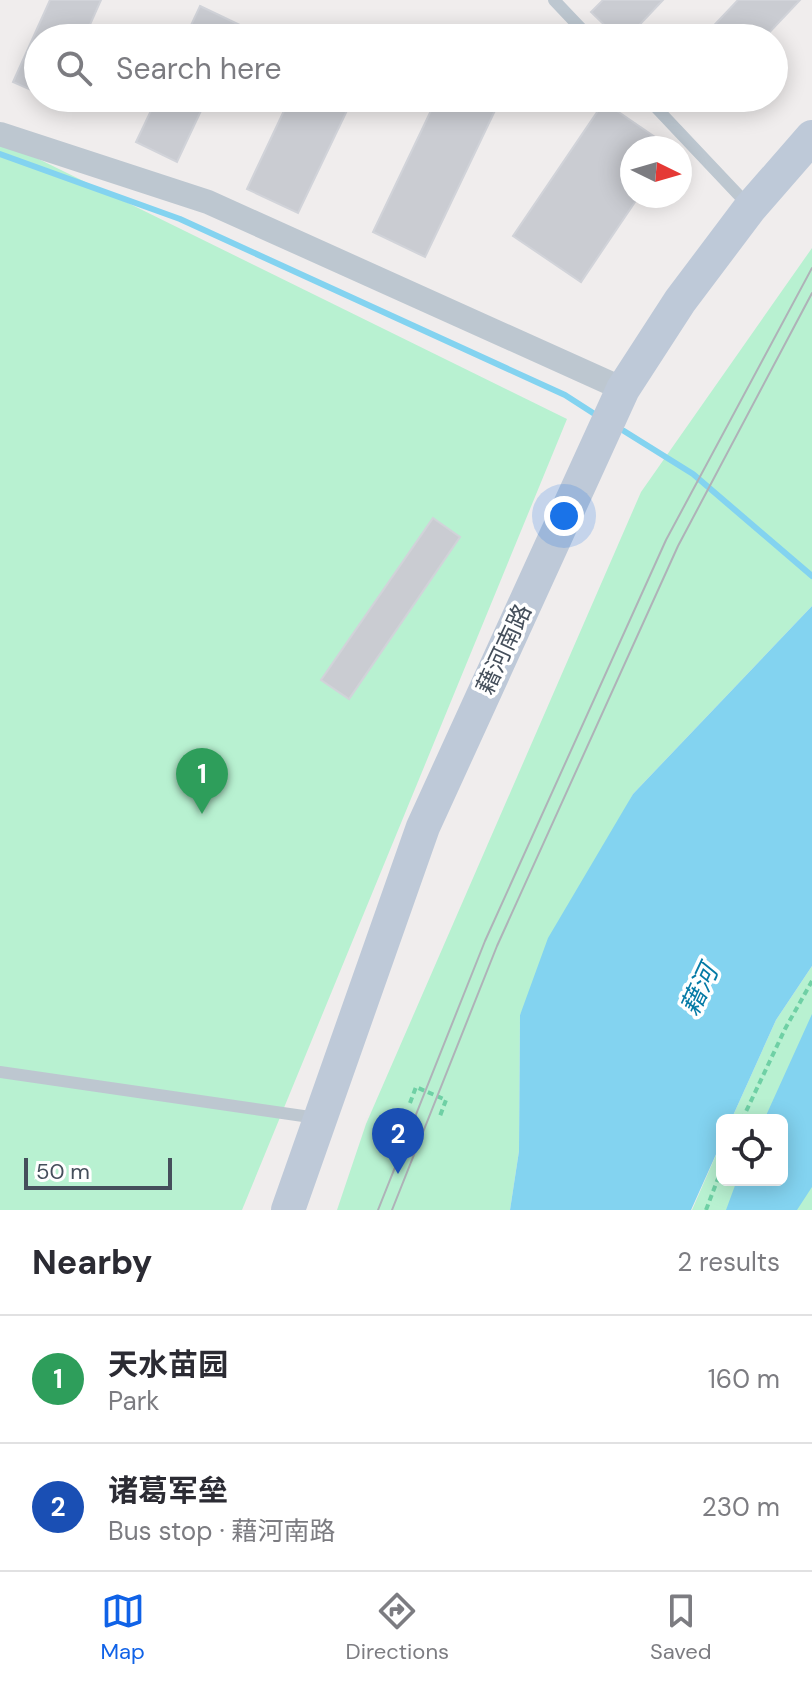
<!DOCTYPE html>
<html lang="en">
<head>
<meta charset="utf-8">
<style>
	body { margin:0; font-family:"DM Sans","Noto Sans SC",sans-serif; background:#f2f2f3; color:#2b2b33 }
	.controls { position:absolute; right:24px; bottom:24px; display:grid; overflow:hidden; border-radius:12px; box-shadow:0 4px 20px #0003 }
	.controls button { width:72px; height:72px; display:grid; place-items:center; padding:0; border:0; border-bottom:2px solid #e1e1e2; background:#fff; color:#2b2b33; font:40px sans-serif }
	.compass { position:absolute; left:620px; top:136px; width:72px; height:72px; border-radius:50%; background:#fff; box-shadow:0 4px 20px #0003; rotate:95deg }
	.scale { position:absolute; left:24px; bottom:20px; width:148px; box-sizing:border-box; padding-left:8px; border:4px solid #454f5b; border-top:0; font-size:22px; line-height:28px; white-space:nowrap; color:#454f5b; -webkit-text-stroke:6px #fff; paint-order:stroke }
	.you { position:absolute; left:564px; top:516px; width:28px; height:28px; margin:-20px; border:6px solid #fff; border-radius:50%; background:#1a73e8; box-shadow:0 0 0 12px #1a73e833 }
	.badge { display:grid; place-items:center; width:52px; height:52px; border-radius:50%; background:#1062e7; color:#fff; font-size:26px; font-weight:700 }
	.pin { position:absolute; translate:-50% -66px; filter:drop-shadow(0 2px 4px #0008) }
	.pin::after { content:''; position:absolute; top:42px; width:28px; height:24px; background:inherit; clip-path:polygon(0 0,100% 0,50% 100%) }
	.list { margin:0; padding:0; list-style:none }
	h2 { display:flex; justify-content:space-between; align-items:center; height:104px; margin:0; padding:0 32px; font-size:34px }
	h2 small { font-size:26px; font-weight:400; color:#7c7c81 }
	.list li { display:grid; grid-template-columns:52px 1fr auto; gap:24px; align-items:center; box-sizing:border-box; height:128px; padding:0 32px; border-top:2px solid #e1e1e2 }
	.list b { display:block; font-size:30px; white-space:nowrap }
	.list p { margin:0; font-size:26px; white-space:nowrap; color:#7c7c81 }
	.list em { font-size:26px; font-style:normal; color:#7c7c81 }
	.icon { flex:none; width:44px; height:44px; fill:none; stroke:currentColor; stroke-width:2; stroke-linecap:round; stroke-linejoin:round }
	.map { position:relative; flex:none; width:812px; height:1210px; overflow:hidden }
	.search { position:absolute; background:#fff; box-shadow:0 4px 20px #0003; left:24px; right:24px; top:24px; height:88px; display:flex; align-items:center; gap:20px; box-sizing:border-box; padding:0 28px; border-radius:44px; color:#7c7c81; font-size:30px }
	.sheet { height:360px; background:#fff }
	nav { display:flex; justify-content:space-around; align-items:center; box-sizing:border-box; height:112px; border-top:2px solid #e1e1e2; background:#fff; font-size:22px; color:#7c7c81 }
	nav a { display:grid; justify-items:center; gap:4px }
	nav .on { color:#1062e7 }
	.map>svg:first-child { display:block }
	.green { fill:#b8f1d1 }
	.water { fill:#83d3f0 }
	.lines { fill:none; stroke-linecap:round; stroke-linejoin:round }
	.stream { stroke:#83d3f0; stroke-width:6 }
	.building { fill:#caccd2; stroke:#d1d3d9; stroke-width:2 }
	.path { stroke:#6fd0a5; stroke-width:4; stroke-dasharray:6 4; stroke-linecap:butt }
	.lane { stroke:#bdc7d0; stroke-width:12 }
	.street { stroke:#bdc7d0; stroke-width:24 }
	.secondary { stroke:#bec9d8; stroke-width:34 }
	.tram { stroke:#afb2b8; stroke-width:2 }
	.labels { text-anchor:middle; stroke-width:7; stroke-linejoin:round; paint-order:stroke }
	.street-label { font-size:24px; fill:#454f5b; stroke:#fff }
	.water-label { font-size:26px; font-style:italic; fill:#067ba6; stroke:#fff }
</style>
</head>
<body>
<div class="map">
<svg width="812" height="1210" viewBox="0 0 812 1210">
	<rect width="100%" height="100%" fill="#f0eded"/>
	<!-- green -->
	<path class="green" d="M0,140L567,419L242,1210H0Z
		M812,248V606L633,794L520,1015L519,1151L510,1210H337L366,1124L641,492Z
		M812,966V1210H692L722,1141V1180H782V1120H731L776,1020Z"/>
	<!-- water -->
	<path class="water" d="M812,606V966L776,1020L731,1120H722V1141L691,1210H510L519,1151L520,1015L548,938L633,794Z
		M812,1014V1187L797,1210H726L737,1180H782V1120H764Z"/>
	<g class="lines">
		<!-- stream -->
		<path class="stream" d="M0,154L180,219L565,395L593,413
			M624,431L693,474L812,576"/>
	</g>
	<!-- building -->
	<path class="building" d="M50,0H101L84,38H38V93L13,82Z
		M603,0H663L627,38H618L591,12Z
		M738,0H800L764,38H702Z
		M200,6L242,26L236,38H185Z
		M157,98H207L177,162L136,142Z
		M290,98H353L298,213L247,189Z
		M437,98H501L425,257L373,232Z
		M604,102L671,148H632V196H639L581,282L513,236Z
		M433,518L460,537L349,699L321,680Z"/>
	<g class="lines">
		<!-- path -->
		<path class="path" d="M410,1103L416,1087L446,1100L440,1116
			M742,1120L785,1029L812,981
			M706,1210L722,1168"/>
		<!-- lane -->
		<path class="lane" d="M554,0L590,38
			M647,98L748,205
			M0,1072L317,1118"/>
		<!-- street -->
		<path class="street" d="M0,134L208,202L623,389"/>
		<!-- secondary -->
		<path class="secondary" d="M288,1210L423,827L623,389L680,301L750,208L812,137"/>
		<!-- tram -->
		<path class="tram" d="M378,1210L485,941L666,540L812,268
			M392,1210L497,946L678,546L812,293"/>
	</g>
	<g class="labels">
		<!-- street labels -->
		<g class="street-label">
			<text transform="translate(504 649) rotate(-65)" y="8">藉河南路</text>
		</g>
		<!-- water labels -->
		<g class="water-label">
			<text transform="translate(699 990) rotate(-65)" y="9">藉河</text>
		</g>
	</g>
</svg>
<div class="controls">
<button><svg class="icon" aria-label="locate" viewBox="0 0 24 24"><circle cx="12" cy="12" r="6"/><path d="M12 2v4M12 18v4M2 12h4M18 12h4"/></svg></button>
</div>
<svg class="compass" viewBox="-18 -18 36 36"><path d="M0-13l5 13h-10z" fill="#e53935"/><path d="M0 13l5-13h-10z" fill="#7c7c81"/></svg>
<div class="scale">50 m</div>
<div class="you"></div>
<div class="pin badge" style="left:202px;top:814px;background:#2e9e5b">1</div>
<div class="pin badge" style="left:398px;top:1174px;background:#1a4fb4">2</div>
<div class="search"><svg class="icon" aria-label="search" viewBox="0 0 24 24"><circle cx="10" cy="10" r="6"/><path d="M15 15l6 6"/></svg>Search here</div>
</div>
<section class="sheet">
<h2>Nearby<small>2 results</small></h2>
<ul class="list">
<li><span class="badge" style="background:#2e9e5b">1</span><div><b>天水苗园</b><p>Park</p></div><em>160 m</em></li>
<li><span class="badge" style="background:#1a4fb4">2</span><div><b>诸葛军垒</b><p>Bus stop · 藉河南路</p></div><em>230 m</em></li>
</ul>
</section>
<nav>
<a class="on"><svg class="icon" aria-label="map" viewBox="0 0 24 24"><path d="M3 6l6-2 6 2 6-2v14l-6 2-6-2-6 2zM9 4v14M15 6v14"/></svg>Map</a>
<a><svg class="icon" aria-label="directions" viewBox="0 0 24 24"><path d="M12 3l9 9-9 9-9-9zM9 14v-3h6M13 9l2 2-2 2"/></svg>Directions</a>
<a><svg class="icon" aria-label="saved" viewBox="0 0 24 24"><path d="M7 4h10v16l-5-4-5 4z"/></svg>Saved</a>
</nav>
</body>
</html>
